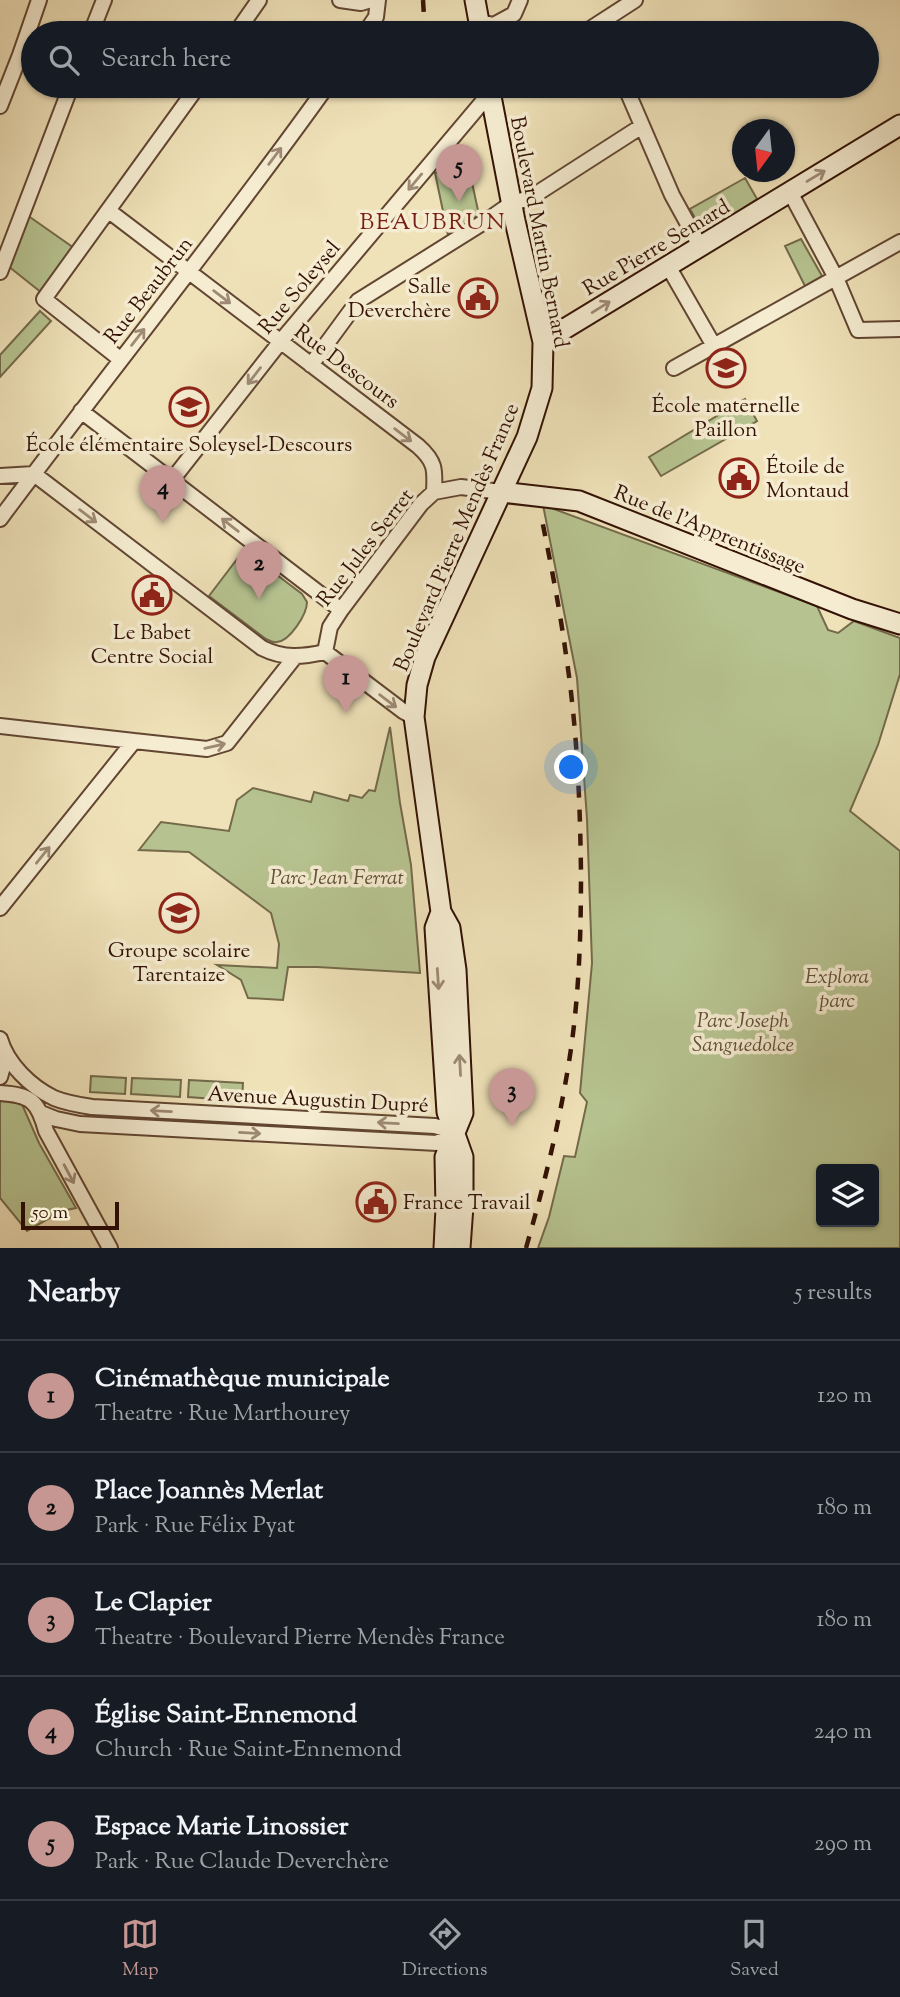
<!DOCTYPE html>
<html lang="en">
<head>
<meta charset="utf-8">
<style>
	body { margin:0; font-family:"Sorts Mill Goudy",serif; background:#242831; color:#f1f3f6 }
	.controls { position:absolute; right:21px; bottom:21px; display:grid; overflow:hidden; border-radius:7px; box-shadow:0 2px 5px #0004 }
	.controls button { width:63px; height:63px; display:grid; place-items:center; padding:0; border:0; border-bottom:2px solid #363941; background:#171b24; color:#f1f3f6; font:35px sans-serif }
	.compass { position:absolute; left:732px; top:119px; width:63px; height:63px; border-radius:50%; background:#171b24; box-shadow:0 2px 5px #0004; rotate:195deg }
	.scale { position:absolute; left:21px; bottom:18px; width:98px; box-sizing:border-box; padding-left:7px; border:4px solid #331205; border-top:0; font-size:19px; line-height:24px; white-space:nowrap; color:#331205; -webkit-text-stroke:5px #f5ecd1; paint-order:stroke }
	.you { position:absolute; left:572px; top:768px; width:24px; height:24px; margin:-18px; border:5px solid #fff; border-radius:50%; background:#1a73e8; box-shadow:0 0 0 10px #1a73e833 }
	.badge { display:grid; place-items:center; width:46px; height:46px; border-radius:50%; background:#c59692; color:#111; font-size:23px; font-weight:700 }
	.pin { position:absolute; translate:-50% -58px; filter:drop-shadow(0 2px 4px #0008) }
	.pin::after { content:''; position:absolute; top:37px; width:24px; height:21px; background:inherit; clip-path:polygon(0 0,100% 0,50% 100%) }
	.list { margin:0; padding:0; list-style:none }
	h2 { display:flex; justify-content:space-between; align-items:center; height:91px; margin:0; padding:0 28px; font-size:30px }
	h2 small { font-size:23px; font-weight:400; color:#9ea1a6 }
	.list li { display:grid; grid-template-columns:46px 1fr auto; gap:21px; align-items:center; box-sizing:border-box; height:112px; padding:0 28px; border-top:2px solid #363941 }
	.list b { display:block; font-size:26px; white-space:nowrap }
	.list p { margin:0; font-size:23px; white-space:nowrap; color:#9ea1a6 }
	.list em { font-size:23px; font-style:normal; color:#9ea1a6 }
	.icon { flex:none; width:38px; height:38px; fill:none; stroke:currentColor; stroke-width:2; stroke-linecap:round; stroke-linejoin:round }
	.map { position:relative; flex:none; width:900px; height:1248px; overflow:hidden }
	.search { position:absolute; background:#171b24; box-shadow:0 2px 5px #0004; left:21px; right:21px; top:21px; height:77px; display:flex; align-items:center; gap:18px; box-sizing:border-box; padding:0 24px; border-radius:38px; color:#9ea1a6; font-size:26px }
	.sheet { height:651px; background:#171b24 }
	nav { display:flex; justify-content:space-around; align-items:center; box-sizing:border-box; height:98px; border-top:2px solid #363941; background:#171b24; font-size:19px; color:#9ea1a6 }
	nav a { display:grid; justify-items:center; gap:4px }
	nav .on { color:#c59692 }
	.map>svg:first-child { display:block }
	.green { fill:#b6c390; stroke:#746a4a; stroke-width:2; fill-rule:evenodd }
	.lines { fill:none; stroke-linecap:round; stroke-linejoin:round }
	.street-casing { stroke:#624632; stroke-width:18 }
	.secondary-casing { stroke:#331205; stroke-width:23 }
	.street { stroke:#f5ecd1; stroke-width:14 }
	.secondary { stroke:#f5ecd1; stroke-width:19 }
	.rail { stroke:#331205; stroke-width:4.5; stroke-dasharray:12 12; stroke-linecap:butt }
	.oneway { stroke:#9e8a75 }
	.labels { text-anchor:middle; stroke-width:7; stroke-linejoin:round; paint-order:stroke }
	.street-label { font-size:21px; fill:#331205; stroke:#f5ecd1 }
	.poi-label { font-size:21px; fill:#331205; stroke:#f5ecd1 }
	.park-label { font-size:21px; font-style:italic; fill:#615036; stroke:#f5ecd1 }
	.neighbourhood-label { font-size:23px; letter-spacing:2px; fill:#7a1f14; stroke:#f5ecd1 }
</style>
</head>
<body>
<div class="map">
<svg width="900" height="1248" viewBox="0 0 900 1248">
	<rect width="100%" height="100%" fill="#efe1b8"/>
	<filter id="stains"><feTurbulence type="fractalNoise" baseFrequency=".00286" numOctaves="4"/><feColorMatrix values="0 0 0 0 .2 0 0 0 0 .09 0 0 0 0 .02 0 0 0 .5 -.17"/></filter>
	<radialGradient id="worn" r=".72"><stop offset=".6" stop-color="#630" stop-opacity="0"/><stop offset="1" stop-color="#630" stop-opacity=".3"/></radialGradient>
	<!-- green -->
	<path class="green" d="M468,164L479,215L448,235L435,173Z
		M745,178L757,199L704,234L690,209Z
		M27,215L74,248L42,293L8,266Z
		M801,239L822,276L805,286L785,246Z
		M40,311L51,321L0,377V355Z
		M745,399L757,421L661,476L649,457Z
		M543,505L817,606L828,630L838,633L854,621L900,638V674L878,745L850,811L900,851V1248H538L549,1217L564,1156L575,1157L587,1102L580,1093L592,963L587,819L577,678ZM821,1169H874V1222H821Z
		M244,550L302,594L307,602C307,614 290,641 277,642C273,643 270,641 266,639L209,596Z
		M390,727L400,803L411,865L420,973L317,967H288L283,1000L248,998L241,980L217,965L277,968L279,944L271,913L189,852L139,850L161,822L229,831L237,800L253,788L311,802L314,792L348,801L350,795L362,798L369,790L375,791Z
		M91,1076L126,1078L125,1094L90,1092Z
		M132,1078L181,1080L180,1097L131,1094Z
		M189,1080L243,1083L242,1101L188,1097Z
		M0,1101L21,1102L39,1143L76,1208L62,1211L27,1231L0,1198Z"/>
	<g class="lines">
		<!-- street casing -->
		<g class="street-casing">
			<path id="street" d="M340,0L361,3L371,0
				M479,22L494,25L514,14L520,0
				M91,33L104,0
				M236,33L259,0
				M365,33L376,17L378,0
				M584,33L635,0
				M625,86L672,195L700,246
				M0,106L20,55L39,0
				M790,192L836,278L858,330L900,329
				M109,211L418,446C436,462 435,470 434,492
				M668,266L714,346
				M0,272L71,86
				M120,359L44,299L198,86
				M311,365L358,301L492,217L512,203L530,198L642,126
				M674,368L900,242
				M81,411L341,610
				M34,474L262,648C284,659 302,657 325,652
				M0,476L34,474
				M172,480L281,341L490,93L503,86
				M0,519C108,374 222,233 327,86
				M325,652L330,627L341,610L421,504L434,492L461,487L501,492
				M325,652L403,711L414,717
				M0,726L134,741
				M0,908L134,741L207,749L227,743L294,658
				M0,1039C7,1064 31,1087 54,1098C66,1103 79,1105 92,1107L435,1126L456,1132
				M0,1077L6,1056
				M0,1093C31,1095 38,1101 46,1131L110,1248
				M41,1113L56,1119L80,1124L437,1143L456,1132"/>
		</g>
		<!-- secondary casing -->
		<g class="secondary-casing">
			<path id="secondary" d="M475,0L481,33
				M543,342L900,125
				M501,492L579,501L852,609L900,624
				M441,912L435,928L447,1112L463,1157V1206L460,1248
				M444,1248L446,1208L445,1157L463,1113L456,970L450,928L441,912L414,717L417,685L425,657L527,437L542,388L543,342L515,221L489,86"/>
		</g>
		<!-- street -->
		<use href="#street" class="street"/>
		<!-- secondary -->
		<use href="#secondary" class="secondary"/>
		<!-- rail -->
		<path class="rail" d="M423,0L425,33
			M431,86L432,91
			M526,1248C543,1189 558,1129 568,1068C579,1003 581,937 581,872C580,800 577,727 566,655C560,610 551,565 542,520"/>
	</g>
	<!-- one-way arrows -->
	<defs><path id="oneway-shaft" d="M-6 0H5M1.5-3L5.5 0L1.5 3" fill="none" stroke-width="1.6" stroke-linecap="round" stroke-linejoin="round" transform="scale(1.75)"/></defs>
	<g class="oneway">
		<use href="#oneway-shaft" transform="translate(275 156) rotate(-53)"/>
		<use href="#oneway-shaft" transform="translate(816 176) rotate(-31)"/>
		<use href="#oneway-shaft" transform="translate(415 182) rotate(130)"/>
		<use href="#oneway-shaft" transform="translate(222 297) rotate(37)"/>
		<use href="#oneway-shaft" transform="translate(601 307) rotate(-32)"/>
		<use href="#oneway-shaft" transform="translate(138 337) rotate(-52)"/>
		<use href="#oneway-shaft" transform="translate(254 376) rotate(128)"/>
		<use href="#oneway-shaft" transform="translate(403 435) rotate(37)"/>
		<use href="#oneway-shaft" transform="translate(88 516) rotate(37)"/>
		<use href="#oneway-shaft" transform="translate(230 525) rotate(-142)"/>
		<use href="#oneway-shaft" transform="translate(388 701) rotate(37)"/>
		<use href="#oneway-shaft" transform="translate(215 746) rotate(-13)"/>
		<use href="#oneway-shaft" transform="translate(43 855) rotate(-51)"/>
		<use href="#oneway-shaft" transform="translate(438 979) rotate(86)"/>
		<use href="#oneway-shaft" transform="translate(460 1065) rotate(-93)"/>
		<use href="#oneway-shaft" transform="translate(161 1111) rotate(-177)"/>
		<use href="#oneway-shaft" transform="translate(388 1123) rotate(-177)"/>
		<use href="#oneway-shaft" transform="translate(250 1133) rotate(3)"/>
		<use href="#oneway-shaft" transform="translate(69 1174) rotate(62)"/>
	</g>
	<!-- icons -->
	<defs>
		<g id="civic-ring" transform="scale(2.0125)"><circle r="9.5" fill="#f5ecd1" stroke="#8f2418" stroke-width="1.5"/><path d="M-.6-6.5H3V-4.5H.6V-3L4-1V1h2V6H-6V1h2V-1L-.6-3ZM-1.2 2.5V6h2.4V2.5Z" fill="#8f2418"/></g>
		<g id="school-ring" transform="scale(2.0125)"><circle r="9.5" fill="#f5ecd1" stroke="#8f2418" stroke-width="1.5"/><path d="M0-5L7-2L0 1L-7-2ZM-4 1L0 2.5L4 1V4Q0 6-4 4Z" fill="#8f2418"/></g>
	</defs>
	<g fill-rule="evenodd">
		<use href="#civic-ring" x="478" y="298"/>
		<use href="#school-ring" x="726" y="368"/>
		<use href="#school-ring" x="189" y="407"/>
		<use href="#civic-ring" x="739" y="478"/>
		<use href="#civic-ring" x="152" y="595"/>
		<use href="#school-ring" x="179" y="913"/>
		<use href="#civic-ring" x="376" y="1202"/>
	</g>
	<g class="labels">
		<!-- street labels -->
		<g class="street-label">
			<text transform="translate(540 232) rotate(79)" y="7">Boulevard Martin Bernard</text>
			<text transform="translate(656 247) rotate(-31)" y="7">Rue Pierre Semard</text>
			<text transform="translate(299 287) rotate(-50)" y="7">Rue Soleysel</text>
			<text transform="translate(148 290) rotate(-52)" y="7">Rue Beaubrun</text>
			<text transform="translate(347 366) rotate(37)" y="7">Rue Descours</text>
			<text transform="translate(710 529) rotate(22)" y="7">Rue de l'Apprentissage</text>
			<text transform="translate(456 537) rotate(-67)" y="7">Boulevard Pierre Mendès France</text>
			<text transform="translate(365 547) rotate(-52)" y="7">Rue Jules Serret</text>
			<text transform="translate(318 1099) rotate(3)" y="7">Avenue Augustin Dupré</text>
		</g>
		<!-- poi labels -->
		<g class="poi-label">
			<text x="451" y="293" text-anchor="end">Salle<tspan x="451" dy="24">Deverchère</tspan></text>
			<text x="726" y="412">École maternelle<tspan x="726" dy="24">Paillon</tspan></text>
			<text x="189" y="451">École élémentaire Soleysel-Descours</text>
			<text x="766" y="473" text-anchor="start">Étoile de<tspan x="766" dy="24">Montaud</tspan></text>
			<text x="152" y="639">Le Babet<tspan x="152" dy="24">Centre Social</tspan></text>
			<text x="179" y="957">Groupe scolaire<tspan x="179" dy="24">Tarentaize</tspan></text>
			<text x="403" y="1209" text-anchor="start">France Travail</text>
		</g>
		<!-- park labels -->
		<g class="park-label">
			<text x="337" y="884">Parc Jean Ferrat</text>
			<text x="837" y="983">Explora<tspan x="837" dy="24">parc</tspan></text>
			<text x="743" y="1027">Parc Joseph<tspan x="743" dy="24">Sanguedolce</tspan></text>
		</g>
		<!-- neighbourhood labels -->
		<g class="neighbourhood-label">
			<text x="433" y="229">BEAUBRUN</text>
		</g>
	</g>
	<rect width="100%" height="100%" filter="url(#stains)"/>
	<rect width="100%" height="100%" fill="url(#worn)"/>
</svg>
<div class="controls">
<button><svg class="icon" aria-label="layers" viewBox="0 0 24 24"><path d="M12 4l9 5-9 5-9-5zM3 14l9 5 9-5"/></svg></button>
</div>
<svg class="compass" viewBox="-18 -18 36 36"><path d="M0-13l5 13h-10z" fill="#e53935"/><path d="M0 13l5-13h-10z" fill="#9ea1a6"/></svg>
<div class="scale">50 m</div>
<div class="you"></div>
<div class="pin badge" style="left:346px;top:713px">1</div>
<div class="pin badge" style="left:259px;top:599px">2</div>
<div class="pin badge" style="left:512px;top:1126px">3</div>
<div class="pin badge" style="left:163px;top:523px">4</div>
<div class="pin badge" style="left:459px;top:202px">5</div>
<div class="search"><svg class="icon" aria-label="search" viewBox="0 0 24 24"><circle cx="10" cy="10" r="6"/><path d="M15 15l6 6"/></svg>Search here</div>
</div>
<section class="sheet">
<h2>Nearby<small>5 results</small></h2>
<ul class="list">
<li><span class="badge">1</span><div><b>Cinémathèque municipale</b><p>Theatre · Rue Marthourey</p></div><em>120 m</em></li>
<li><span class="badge">2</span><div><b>Place Joannès Merlat</b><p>Park · Rue Félix Pyat</p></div><em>180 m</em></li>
<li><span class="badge">3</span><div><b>Le Clapier</b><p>Theatre · Boulevard Pierre Mendès France</p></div><em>180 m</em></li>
<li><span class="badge">4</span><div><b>Église Saint-Ennemond</b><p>Church · Rue Saint-Ennemond</p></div><em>240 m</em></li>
<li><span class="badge">5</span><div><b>Espace Marie Linossier</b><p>Park · Rue Claude Deverchère</p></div><em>290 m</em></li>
</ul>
</section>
<nav>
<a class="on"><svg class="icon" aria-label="map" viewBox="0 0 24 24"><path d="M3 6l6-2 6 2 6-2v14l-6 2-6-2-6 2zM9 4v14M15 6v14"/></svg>Map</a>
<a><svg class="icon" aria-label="directions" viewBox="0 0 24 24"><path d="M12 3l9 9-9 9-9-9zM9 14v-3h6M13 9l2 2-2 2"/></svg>Directions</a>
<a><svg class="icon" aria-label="saved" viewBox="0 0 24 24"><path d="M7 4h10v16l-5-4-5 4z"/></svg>Saved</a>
</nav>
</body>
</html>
